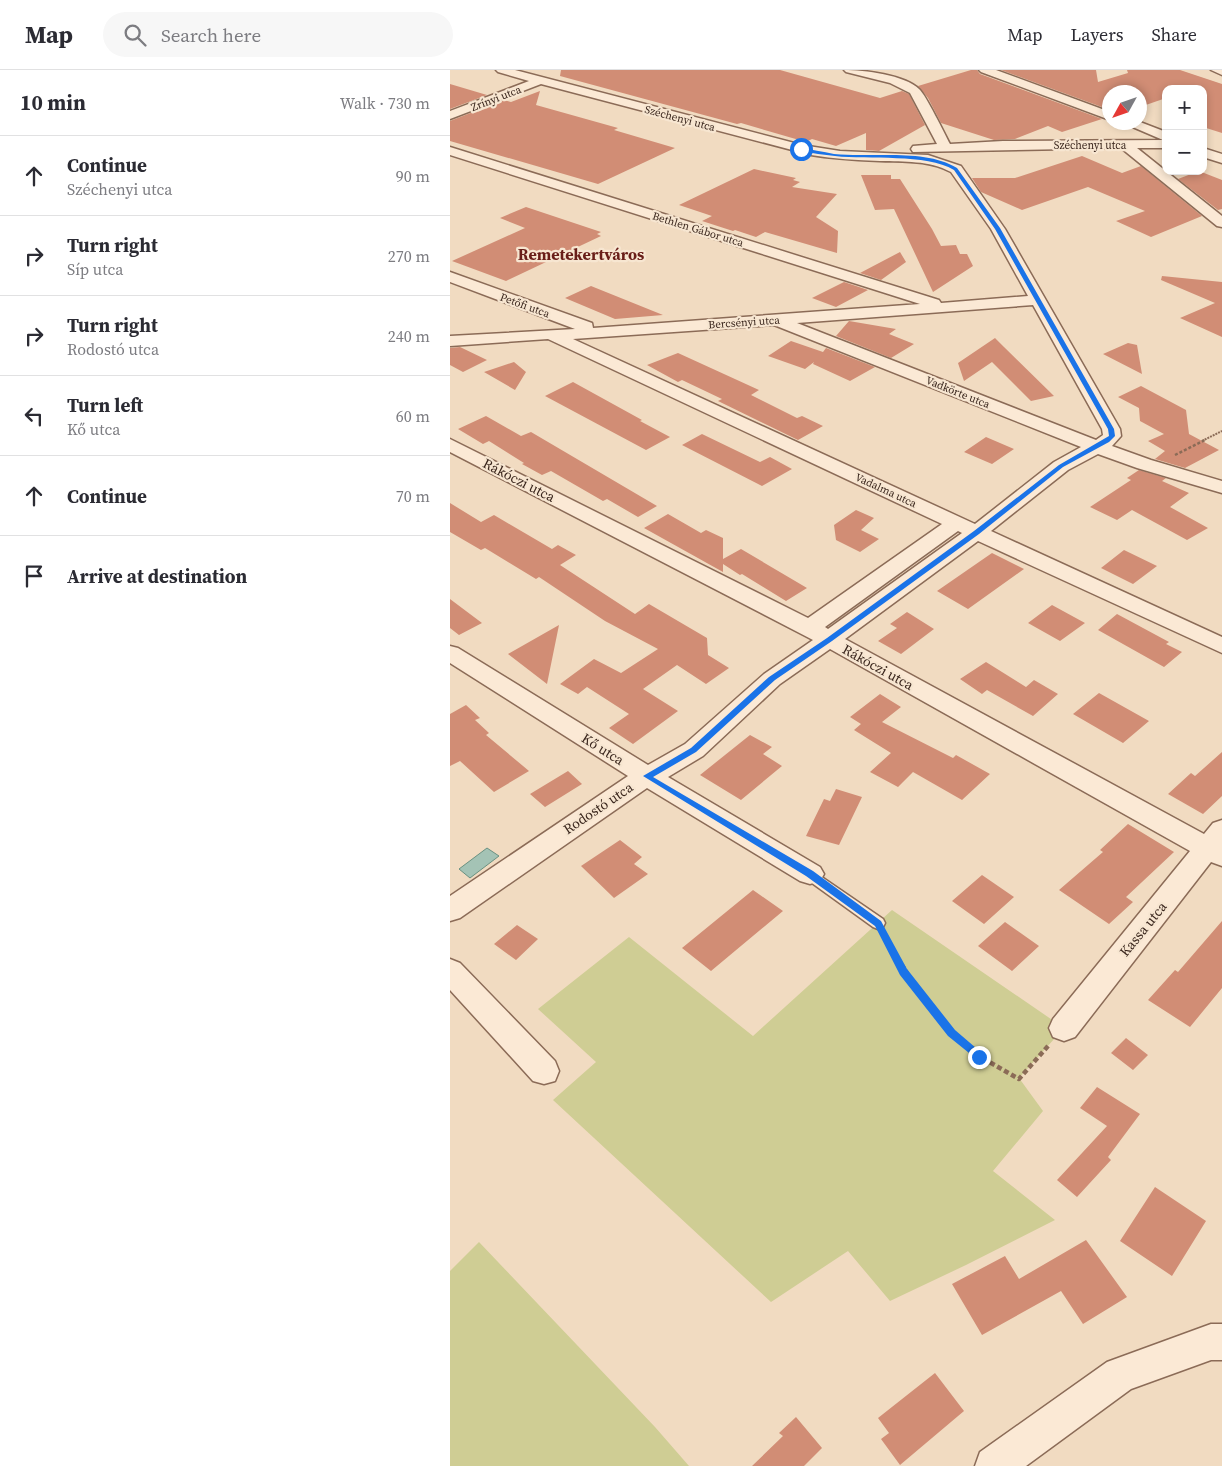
<!DOCTYPE html>
<html lang="en">
<head>
<meta charset="utf-8">
<style>
	body { margin:0; font-family:"Source Serif 4",serif; background:#f7f7f7; color:#2b2b33 }
	.controls { position:absolute; right:15px; top:15px; display:grid; overflow:hidden; border-radius:10px; box-shadow:0 2px 8px #0003 }
	.controls button { width:45px; height:45px; display:grid; place-items:center; padding:0; border:0; border-bottom:1px solid #e1e1e2; background:#fff; color:#2b2b33; font:25px sans-serif }
	.compass { position:absolute; left:652px; top:15px; width:45px; height:45px; border-radius:50%; background:#fff; box-shadow:0 2px 8px #0003; rotate:230deg }
	.stop { position:absolute; width:15px; height:15px; margin:-11px; border:4px solid #1a73e8; border-radius:50%; background:#fff }
	.stop.end { background:#1a73e8; border-color:#fff; box-shadow:0 1px 5px #0008 }
	.list { margin:0; padding:0; list-style:none }
	h2 { display:flex; justify-content:space-between; align-items:center; height:65px; margin:0; padding:0 20px; font-size:21px }
	h2 small { font-size:16px; font-weight:400; color:#7c7c81 }
	.list li { display:grid; grid-template-columns:32px 1fr auto; gap:15px; align-items:center; box-sizing:border-box; height:80px; padding:0 20px; border-top:1px solid #e1e1e2 }
	.list b { display:block; font-size:19px; white-space:nowrap }
	.list p { margin:0; font-size:16px; white-space:nowrap; color:#7c7c81 }
	.list em { font-size:16px; font-style:normal; color:#7c7c81 }
	.icon { flex:none; width:28px; height:28px; fill:none; stroke:currentColor; stroke-width:2; stroke-linecap:round; stroke-linejoin:round }
	.map { position:relative; flex:none; width:772px; height:1396px; overflow:hidden }
	header { display:flex; align-items:center; gap:30px; box-sizing:border-box; height:70px; padding:0 25px; background:#fff; border-bottom:1px solid #e1e1e2 }
	header strong { font-size:24px }
	nav { display:flex; gap:28px; margin-inline-start:auto; font-size:18px }
	.search { width:350px; height:45px; background:#f7f7f7; display:flex; align-items:center; gap:12px; box-sizing:border-box; padding:0 18px; border-radius:28px; color:#7c7c81; font-size:19px }
	main { display:flex }
	aside { flex:1; background:#fff }
	.map>svg:first-child { display:block }
	.green { fill:#cfcd94 }
	.water { fill:#a4c3b5; stroke:#6a9181 }
	.building { fill:#d18d75 }
	.lines { fill:none; stroke-linecap:round; stroke-linejoin:round }
	.lane-casing { stroke:#8b6b57; stroke-width:3 }
	.street-casing { stroke:#8b6b57; stroke-width:3 }
	.path-far3 { stroke:#8b6b57; stroke-width:2; stroke-dasharray:2 1; stroke-linecap:butt }
	.path-far2 { stroke:#8b6b57; stroke-width:2.5; stroke-dasharray:3 2; stroke-linecap:butt }
	.path-far1 { stroke:#8b6b57; stroke-width:3; stroke-dasharray:4 2.5; stroke-linecap:butt }
	.path { stroke:#8b6b57; stroke-width:4.5; stroke-dasharray:5 3; stroke-linecap:butt }
	.lane { fill:#fbe9d5; fill-rule:evenodd }
	.street { fill:#fbe9d5; fill-rule:evenodd }
	.route { fill:#1a73e8 }
	.labels { text-anchor:middle; stroke-width:4.5; stroke-linejoin:round; paint-order:stroke }
	.far-street-label { font-size:11px; fill:#3a261d; stroke:#f7e6d1 }
	.street-label { font-size:14px; fill:#3a261d; stroke:#f7e6d1 }
	.far-district-label { font-size:16px; font-weight:bold; fill:#691e19; stroke:#f7e6d1 }
</style>
</head>
<body>
<header>
<strong>Map</strong>
<div class="search"><svg class="icon" aria-label="search" viewBox="0 0 24 24"><circle cx="10" cy="10" r="6"/><path d="M15 15l6 6"/></svg>Search here</div>
<nav><a>Map</a><a>Layers</a><a>Share</a></nav>
</header>
<main>
<aside>
<h2>10 min<small>Walk · 730 m</small></h2>
<ul class="list">
<li><svg class="icon" aria-label="ahead" viewBox="0 0 24 24"><path d="M12 20V5M6 11l6-6 6 6"/></svg><div><b>Continue</b><p>Széchenyi utca</p></div><em>90 m</em></li>
<li><svg class="icon" aria-label="right" viewBox="0 0 24 24"><path d="M7 20v-9h11M14 6l5 5-5 5"/></svg><div><b>Turn right</b><p>Síp utca</p></div><em>270 m</em></li>
<li><svg class="icon" aria-label="right" viewBox="0 0 24 24"><path d="M7 20v-9h11M14 6l5 5-5 5"/></svg><div><b>Turn right</b><p>Rodostó utca</p></div><em>240 m</em></li>
<li><svg class="icon" aria-label="left" viewBox="0 0 24 24"><path d="M17 20v-9H6M10 6l-5 5 5 5"/></svg><div><b>Turn left</b><p>Kő utca</p></div><em>60 m</em></li>
<li><svg class="icon" aria-label="ahead" viewBox="0 0 24 24"><path d="M12 20V5M6 11l6-6 6 6"/></svg><div><b>Continue</b></div><em>70 m</em></li>
<li><svg class="icon" aria-label="arrive" viewBox="0 0 24 24"><path d="M6 21V4h12l-3 4 3 4H6"/></svg><div><b>Arrive at destination</b></div></li>
</ul>
</aside>
<div class="map">
<svg width="772" height="1396" viewBox="0 0 772 1396">
	<rect width="100%" height="100%" fill="#f1dbc1"/>
	<!-- green -->
	<path class="green" d="M442,840L614,958L569,1008L593,1041L543,1101L605,1150L516,1195L440,1231L398,1181L321,1232L103,1030L146,992L88,939L179,867L303,966Z
		M29,1172L205,1357L239,1396H0V1201Z"/>
	<!-- water -->
	<path class="water" d="M37,778L49,786L20,808L9,799Z"/>
	<!-- building -->
	<path class="building" d="M111,0H330L430,28L452,21L459,24L475,55L429,81L416,80V63L386,76L362,69L356,72L291,53L287,54L110,6Z
		M521,0H527L530,4L652,49L612,62L598,56L565,69L544,70L491,53L478,28L468,16Z
		M551,0H646L648,12L678,3L677,0H730L772,14V63L753,57V19H722L716,17V28L690,37V22H660V40Z
		M0,14L37,25L0,39Z
		M90,21L86,35L168,58L164,60L225,78L148,114L0,71V51L54,30L61,32Z
		M632,86L672,103L691,96L752,146L701,167L666,151L695,141L638,117L572,140L531,122L522,108H565Z
		M304,99L346,108L343,110L350,112L342,117L387,124L366,147L388,161L387,183L315,162L306,167L285,160L283,161L252,151L262,146L229,135Z
		M749,101L772,110V139L768,140L728,109Z
		M411,105H441V109H450L482,159L491,176L506,175L510,184H517L523,196L483,222L444,139L425,140Z
		M76,137L151,162L147,164L151,166L56,211L2,191L75,158L50,148Z
		M450,182L456,192L431,210L410,203Z
		M712,206L772,212V267L730,248L765,233L711,210Z
		M394,212L418,220L386,237L362,228Z
		M141,216L213,245L165,249L115,228Z
		M399,251L446,259L439,264L464,274L441,288L386,266Z
		M545,268L554,277L604,326L581,331L542,292L514,311L508,293Z
		M341,271L373,282L376,278L425,297L400,311L363,294L364,292L355,299L318,286Z
		M678,273L687,275L692,304L653,284Z
		M10,277L37,290L13,302L0,295V278Z
		M228,283L309,320L301,325L347,348L352,346L373,356L348,370L268,331L272,329L232,310L228,312L197,295Z
		M64,292L76,302L65,320L34,302Z
		M123,312L192,350L190,351L220,367L196,380L95,326Z
		M691,316L736,340L739,364L769,380L735,398L705,389L715,381L698,371L714,364L690,351L689,338L668,327Z
		M36,346L71,366L81,362L207,436L188,447L157,429L153,431L101,401L92,405L72,394L74,393L39,371L33,374L8,359Z
		M252,364L310,392L320,387L342,399L312,416L232,375Z
		M536,367L564,379L542,394L514,382Z
		M689,400L716,408L712,411L739,423L720,437L758,458L737,470L682,440L667,450L640,437L681,410L677,408Z
		M0,433L31,452L44,445L102,479L108,475L126,485L110,495L185,544L199,534L257,568L258,585L279,598L256,614L227,595L193,619L228,641L183,674L159,658L179,644L137,617L128,624L110,614L144,589L171,603L208,579L155,551L89,507L86,509L35,478L31,480L0,462Z
		M406,440L424,448L411,460L429,469L410,482L386,470L384,455Z
		M218,444L251,463L256,460L273,468V489L291,479L357,518L336,531L292,504L290,505L273,494V502L194,458Z
		M674,480L707,496L683,514L651,498Z
		M542,483L574,499L518,539L487,521Z
		M0,529L32,553L9,565L0,558Z
		M602,535L635,553L610,571L578,553Z
		M457,542L484,559L451,584L428,571L447,558L440,554Z
		M667,544L719,572L716,574L732,582L714,597L648,560Z
		M109,555L97,614L58,584Z
		M536,592L576,617L584,610L608,624L583,646L537,620L532,624L510,609Z
		M649,623L699,651L673,673L623,644Z
		M430,624L451,637L432,652L503,688L506,685L540,704L512,730L463,702L448,717L420,702L441,683L404,660L411,654L400,647Z
		M16,635L30,648L25,650L39,663L36,665L79,701L44,722L10,691L0,696V644Z
		M300,665L322,677L313,684L332,696L291,730L250,705Z
		M772,682V726L753,744L718,724L741,703L745,706Z
		M118,701L132,714L95,737L80,724Z
		M386,719L412,727L389,775L356,766L374,729L380,731Z
		M678,754L724,782L676,827L683,832L659,854L609,820L653,782L650,780Z
		M170,770L192,787L184,794L198,804L164,828L131,796Z
		M532,805L564,827L534,854L502,831Z
		M303,820L333,841L261,901L232,878Z
		M772,851V918L740,957L698,930L725,900L728,902Z
		M555,852L589,876L562,901L528,876Z
		M67,855L88,869L66,890L44,874Z
		M676,968L698,985L683,1000L661,983Z
		M647,1017L690,1044L658,1087L661,1090L627,1127L607,1110L657,1056L630,1038Z
		M705,1117L756,1151L722,1206L670,1171Z
		M636,1170L677,1227L633,1254L611,1221L532,1265L502,1214L555,1186L569,1209Z
		M485,1303L514,1341L450,1395L431,1369L439,1363L428,1348Z
		M346,1347L372,1378L354,1396H302L333,1366L329,1363Z"/>
	<g class="lines">
		<!-- lane casing -->
		<g class="lane-casing">
			<path id="lane" d="M360,799L433,849L435,853L433,857L428,859L423,857L355,808L353,804L355,800Z"/>
		</g>
		<!-- street casing -->
		<g class="street-casing">
			<path id="street" d="M46,0H65L352,75L390,81L478,85L511,96L555,159L670,359L671,366L662,376L701,390L772,411V423L687,398L648,384L618,400L541,461L772,567V583L528,471L395,569L754,764L763,753L772,750V796L761,792L625,967L614,971L603,967L599,958L603,949L740,781L380,579L330,614L253,686L218,707L370,797L374,804L370,811L360,814L350,811L197,718L10,848L0,851V826L178,706L0,593V576L8,578L198,695L235,674L314,604L363,570L0,382V369L358,548L492,454L98,269L0,276V266L125,259L0,212V202L142,253L143,258L470,234L0,85V77L489,230L491,233L578,226L541,159L501,102C478,90 455,92 430,91C407,90 384,89 361,85L91,14L0,49V41L79,11L48,2ZM583,235L652,359L653,365L646,370L347,253ZM324,255L631,377L604,392L525,454L123,269ZM508,461L512,463L378,559L375,557Z
				M394,0C414,0 455,5 469,19C476,25 494,63 500,74L553,71L713,70L671,52H690L716,62V78H687L772,146V157L767,156L671,78L463,82L461,79L463,76L487,74L460,23L440,13L396,2Z
				M529,0H546L660,42V50L531,2Z
				M761,0H772V5Z
				M753,78L772,84V93L753,87Z
				M0,889L10,893L105,991L109,1001L105,1011L94,1014L83,1011L0,920Z
				M761,1254H772V1290H761L681,1319L576,1396H525L530,1382L657,1292Z"/>
		</g>
		<!-- path-far3 -->
		<path class="path-far3" d="M752,371L772,361"/>
		<!-- path-far2 -->
		<path class="path-far2" d="M725,385L755,370"/>
		<!-- path-far1 -->
		<path class="path-far1" d="M435,867L476,932L510,970"/>
		<!-- path -->
		<path class="path" d="M508,969L534,989L569,1009L599,975"/>
		<!-- lane -->
		<use href="#lane" class="lane"/>
		<!-- street -->
		<use href="#street" class="street"/>
	</g>
	<!-- route -->
	<path class="route" d="M349,78C361,79 373,82 384,84C421,88 475,78 507,98L550,158L664,359L665,366L659,372L613,397L529,464L382,571L325,610L246,682L203,707L363,801L431,851L457,899L505,960L533,984L534,987L529,991L498,966L450,905L425,856L356,806L193,706L241,678L319,607L377,568L524,461L609,395L659,366L658,359L545,159L504,100C476,83 419,90 385,86C374,85 362,83 351,81Z"/>
	<g class="labels">
		<!-- far-street labels -->
		<g class="far-street-label">
			<text transform="translate(46 28) rotate(-21)" y="4">Zrínyi utca</text>
			<text transform="translate(230 48) rotate(15)" y="4">Széchenyi utca</text>
			<text x="640" y="79">Széchenyi utca</text>
			<text transform="translate(248 159) rotate(17)" y="4">Bethlen Gábor utca</text>
			<text transform="translate(75 235) rotate(20)" y="4">Petőfi utca</text>
			<text transform="translate(294 252) rotate(-4)" y="4">Bercsényi utca</text>
			<text transform="translate(508 322) rotate(22)" y="4">Vadkörte utca</text>
			<text transform="translate(436 420) rotate(25)" y="4">Vadalma utca</text>
		</g>
		<!-- street labels -->
		<g class="street-label">
			<text transform="translate(69 410) rotate(27)" y="5">Rákóczi utca</text>
			<text transform="translate(428 597) rotate(29)" y="5">Rákóczi utca</text>
			<text transform="translate(153 679) rotate(32)" y="5">Kő utca</text>
			<text transform="translate(148 738) rotate(-34)" y="5">Rodostó utca</text>
			<text transform="translate(693 859) rotate(-51)" y="5">Kassa utca</text>
		</g>
		<!-- far-district labels -->
		<g class="far-district-label">
			<text x="131" y="190">Remetekertváros</text>
		</g>
	</g>
</svg>
<div class="controls">
<button>+</button>
<button>−</button>
</div>
<svg class="compass" viewBox="-18 -18 36 36"><path d="M0-13l5 13h-10z" fill="#e53935"/><path d="M0 13l5-13h-10z" fill="#7c7c81"/></svg>
<div class="stop" style="left:351px;top:79px"></div>
<div class="stop end" style="left:529px;top:987px"></div>
</div>
</main>
</body>
</html>
